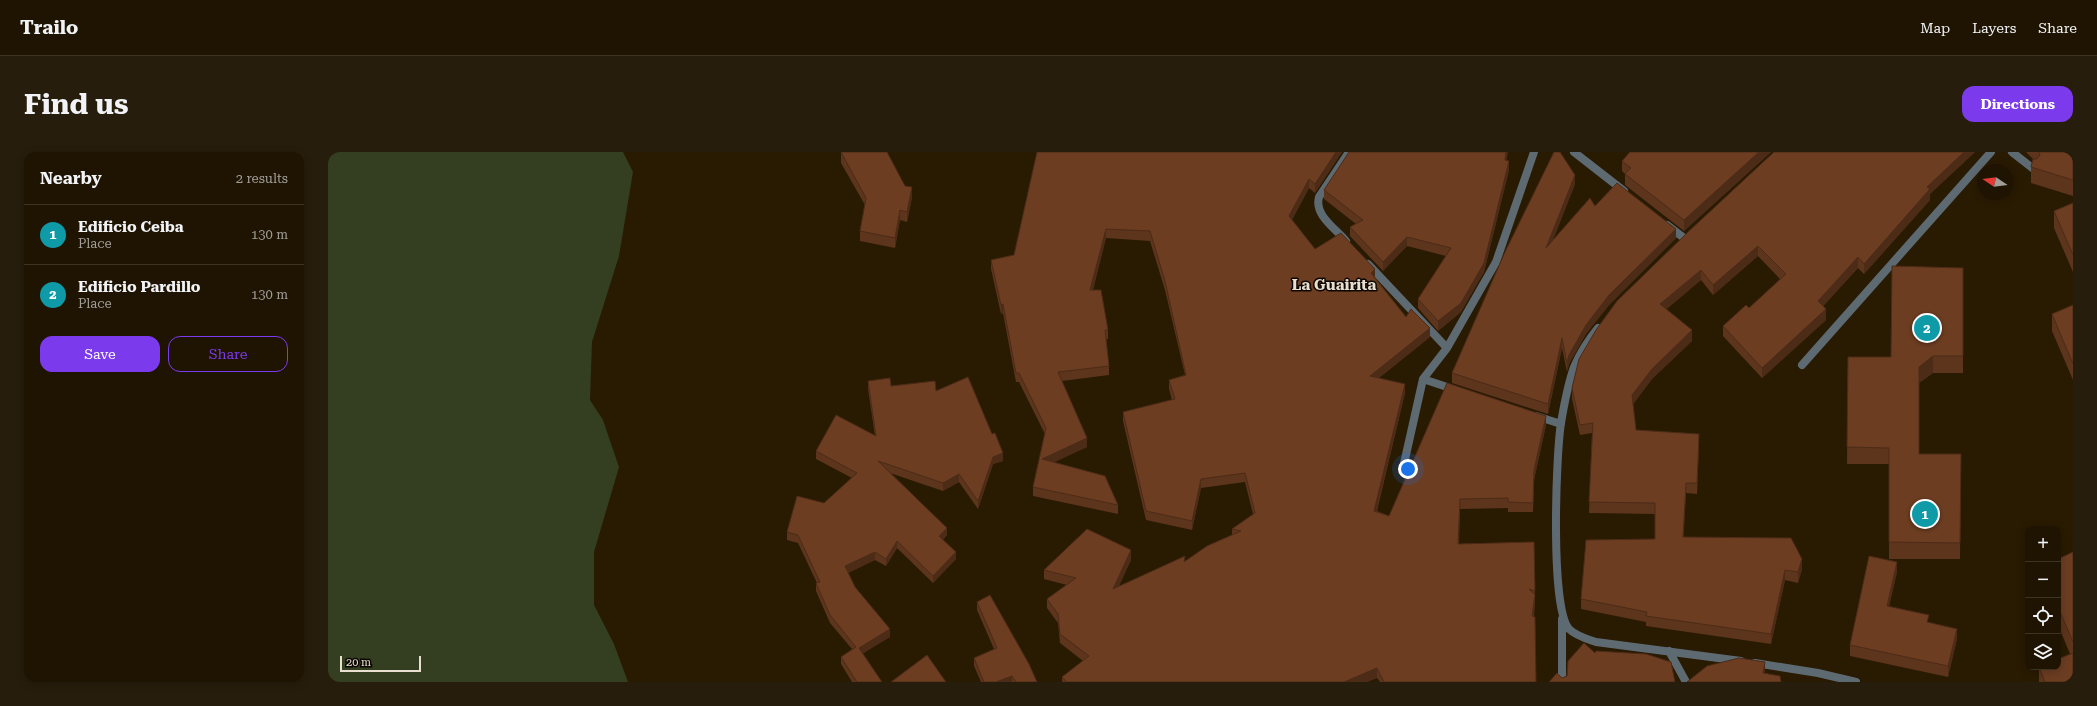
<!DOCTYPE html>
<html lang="en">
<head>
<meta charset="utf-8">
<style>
	body { margin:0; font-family:"Roboto Serif",serif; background:#271d0c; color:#f1f3f6 }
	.controls { position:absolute; right:12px; bottom:12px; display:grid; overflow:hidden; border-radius:8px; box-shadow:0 2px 10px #0003 }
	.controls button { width:36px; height:36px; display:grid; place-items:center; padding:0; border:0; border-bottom:1px solid #3c3324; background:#1f1402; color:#f1f3f6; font:20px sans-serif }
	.compass { position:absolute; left:1649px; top:12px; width:36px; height:36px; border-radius:50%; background:#1f1402; box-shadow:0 2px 10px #0003; rotate:283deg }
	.scale { position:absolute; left:12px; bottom:10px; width:81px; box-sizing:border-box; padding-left:4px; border:2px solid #e9dfd0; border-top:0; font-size:11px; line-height:14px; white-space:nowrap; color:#e9dfd0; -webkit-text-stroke:3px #0c0601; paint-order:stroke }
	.you { position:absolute; left:1080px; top:317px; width:14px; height:14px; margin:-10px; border:3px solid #fff; border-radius:50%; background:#1a73e8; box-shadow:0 0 0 6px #1a73e833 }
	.badge { display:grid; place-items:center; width:26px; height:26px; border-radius:50%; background:#7c3aed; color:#fff; font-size:13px; font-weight:700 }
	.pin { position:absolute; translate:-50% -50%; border:2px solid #fff; box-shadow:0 1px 4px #0006 }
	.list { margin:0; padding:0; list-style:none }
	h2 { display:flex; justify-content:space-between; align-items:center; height:52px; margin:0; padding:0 16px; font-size:17px }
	h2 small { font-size:13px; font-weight:400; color:#a19e99 }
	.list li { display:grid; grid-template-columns:26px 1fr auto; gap:12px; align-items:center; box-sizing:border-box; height:60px; padding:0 16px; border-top:1px solid #3c3324 }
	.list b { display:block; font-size:15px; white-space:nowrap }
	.list p { margin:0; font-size:13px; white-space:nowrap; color:#a19e99 }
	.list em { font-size:13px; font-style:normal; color:#a19e99 }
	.actions { display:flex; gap:8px; padding:12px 16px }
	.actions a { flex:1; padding:9px 0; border:1px solid #7c3aed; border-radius:12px; text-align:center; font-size:14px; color:#7c3aed }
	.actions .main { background:#7c3aed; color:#fff }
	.icon { flex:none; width:22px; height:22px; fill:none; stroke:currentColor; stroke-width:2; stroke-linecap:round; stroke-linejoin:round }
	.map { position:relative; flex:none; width:1745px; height:530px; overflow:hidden; border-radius:12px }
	header { display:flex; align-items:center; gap:24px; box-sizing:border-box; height:56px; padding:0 20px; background:#1f1402; border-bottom:1px solid #3c3324 }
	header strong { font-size:19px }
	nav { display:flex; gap:22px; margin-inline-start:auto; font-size:14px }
	.intro { display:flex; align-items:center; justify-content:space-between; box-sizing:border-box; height:96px; padding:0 24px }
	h1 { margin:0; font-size:28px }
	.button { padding:10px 18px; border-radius:12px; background:#7c3aed; color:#fff; font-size:14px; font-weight:700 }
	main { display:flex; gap:24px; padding:0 24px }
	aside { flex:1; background:#1f1402; border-radius:12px; box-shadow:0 2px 10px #0003 }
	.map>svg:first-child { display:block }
	.green { fill:#343e20 }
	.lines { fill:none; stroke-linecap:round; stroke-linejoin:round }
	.minor { stroke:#5e6a72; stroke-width:8 }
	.wall { fill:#5d341c }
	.shaded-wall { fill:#4c2b17 }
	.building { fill:#6c3d21; stroke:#4c2b17 }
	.labels { text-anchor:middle; stroke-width:3; stroke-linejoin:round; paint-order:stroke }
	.district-label { font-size:15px; font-weight:bold; fill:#e9dfd0; stroke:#0c0601 }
</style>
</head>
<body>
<header>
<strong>Trailo</strong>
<nav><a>Map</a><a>Layers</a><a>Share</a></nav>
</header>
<div class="intro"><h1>Find us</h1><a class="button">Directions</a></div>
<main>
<aside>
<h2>Nearby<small>2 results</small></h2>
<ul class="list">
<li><span class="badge" style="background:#0f9aa8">1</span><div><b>Edificio Ceiba</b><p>Place</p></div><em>130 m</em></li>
<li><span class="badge" style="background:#0f9aa8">2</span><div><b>Edificio Pardillo</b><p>Place</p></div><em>130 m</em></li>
</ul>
<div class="actions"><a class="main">Save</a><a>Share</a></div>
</aside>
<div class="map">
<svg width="1745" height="530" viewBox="0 0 1745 530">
	<rect width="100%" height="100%" fill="#291a02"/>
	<!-- green -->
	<path class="green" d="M0,0H295L305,20L291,104L264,190L262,248L275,268L291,315L266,400V453L286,492L300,530H0Z"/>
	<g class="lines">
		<!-- minor -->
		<path class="minor" d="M1246,0L1296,39
			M1684,0L1707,18
			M1339,73L1356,86
			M1018,89C1007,76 986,63 991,45L1021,0
			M1040,112L1119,196
			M1270,176C1261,187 1252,201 1246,215C1240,232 1236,253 1233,271C1228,302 1222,456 1241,477C1248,484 1259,487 1268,490L1413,509
			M1474,213L1663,0
			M1095,227L1128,238
			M1208,264L1233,272
			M1075,316L1095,227L1119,196L1168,110L1206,0
			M1234,467V530
			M1341,499L1358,530
			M1427,511L1490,521L1528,530"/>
	</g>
	<!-- wall -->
	<path class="wall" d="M513,0L577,34L584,45L579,70L572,68L567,96L532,89V79L537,53L513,11Z
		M709,0H1014L987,41L981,36L964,68L987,97L1047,126L1078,165L1102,185L1051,226L1077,241L1049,359L1061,364L1218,273L1206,328L1205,360H1180V356L1132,357L1131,392L1206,390L1207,448L1206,465L1208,530H1052L1049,526L1039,530H734V525L755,509L732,491L730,471L719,456V447L739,433L716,427V418L803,408L791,434L857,409L904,383V377L925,362L917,330L873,336L864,378L818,368L795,269V260L844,248L841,237V228L857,223L837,138L822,89L778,86L765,138L780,178V187H778L781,214V223L734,229L759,295L726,310L790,353V362L705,344V335L717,282L691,230H688L675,161L673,162L663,117V108L686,103L709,1Z
		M1443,0L1356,79L1297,33V22L1294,19V9Z
		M1446,0H1647L1602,42V48L1536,122L1530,116L1495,154L1498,168L1434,226L1395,184V174L1421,156L1452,127L1430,104L1385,143L1373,128L1338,157L1364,189L1324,227L1305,252L1308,278L1371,292L1369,342L1358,341L1355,385L1474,417L1470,431L1457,428L1443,492L1318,474V470L1253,457V447L1327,387V362L1261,361L1264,281L1252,283L1244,247V236Z
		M1698,0H1745V44L1703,31V15L1705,7Z
		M1179,8L1181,18L1156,120L1133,160L1110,179L1090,156V147L1118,104L1079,94L1055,119L1022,84V75L1028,72L996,47V38Z
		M1247,32L1225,88L1267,54L1348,86L1281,153L1258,182L1241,212L1239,220L1234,196L1220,262L1124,231V221Z
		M1745,51V120L1726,76V59Z
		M1635,116V221H1605L1591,231V302H1633L1632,407H1561V312H1519L1520,205H1563Z
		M1745,153V228L1724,179V162Z
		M540,229L563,234L608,239L675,309L665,312L650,357L631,330L615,339L562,321L619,383L615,388L628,407L605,431L569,396L558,414L547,408L520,421L527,435L562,485L534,501L554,530H524L513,512V505L524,497L502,471L488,439V431H489L470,391L459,388V380L496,351L524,326L488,307V299L547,284L540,237Z
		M1745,400V530H1711V515L1742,502L1730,473V407Z
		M1569,420L1561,454L1601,471L1629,487L1620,525L1522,504V493Z
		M649,450L709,530H653L646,514V506L666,497L649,458Z"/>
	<!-- shaded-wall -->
	<path class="shaded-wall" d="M1008,0H1014L987,41V32Z
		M1178,0H1180L1177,17V8Z
		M1431,0H1443L1356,79V68Z
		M1636,0H1647L1602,42V48L1536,122V112L1599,35Z
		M1181,9V18L1156,120L1133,160L1110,179V169Z
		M1247,23V32L1218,106V96Z
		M981,27V36L961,73V64Z
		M584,35V45L579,70V60Z
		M572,58V68L567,96V86Z
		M778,77V86L762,147V138Z
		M1348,77V86L1281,153L1258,182L1241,212L1239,220V211L1241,203L1258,173L1281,143Z
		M1079,85V94L1055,119V110Z
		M1430,94V104L1385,143V133Z
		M1530,105V116L1490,160V149Z
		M1047,117V127L1043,121Z
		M1373,118V128L1332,163V152Z
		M675,152V161L673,162V153Z
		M1498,157V168L1434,226V216Z
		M1102,176V185L1042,233V224Z
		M1364,178V189L1324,227L1304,254V243L1324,217Z
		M1234,186V196L1220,262V252Z
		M1605,204V221L1591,231V215Z
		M1077,232V241L1046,368V359Z
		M1218,264V273L1206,328L1205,360L1206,318Z
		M1371,282V292L1369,342V331Z
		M759,286V295L714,316V307Z
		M675,301V309L665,312L650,357V349L665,305Z
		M631,322V330L615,339V331Z
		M873,327V336L864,378V369Z
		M1358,331V341L1355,396V385Z
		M619,376V383L611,392V384Z
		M569,389V396L558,414V407Z
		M803,398V408L785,446V437Z
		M547,400V408L517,422V414Z
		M628,400V407L605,431V424Z
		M1474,407V417L1470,431V420Z
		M1569,410V420L1559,464V454Z
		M1457,418V428L1443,492V482Z
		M1207,443V452L1204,474V464Z
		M562,477V485L531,504V496Z
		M1629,477V487L1620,525V514Z
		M1437,510V519L1435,530V521Z
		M1049,516V526L1039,530H1016Z
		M684,524V530H668Z"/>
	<!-- building -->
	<path class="building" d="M513,0H559L577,34L584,35L579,60L572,58L567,86L532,79L538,46Z
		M709,0H1008L987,32L981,27L961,64L987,97L1013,81L1047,117L1043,121L1078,165L1083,157L1102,176L1042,224L1077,232L1046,359L1061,364L1119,231L1218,264L1206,318L1205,351L1180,350V346L1132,347L1130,392L1206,390L1207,439L1201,437L1207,443L1204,464L1207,465L1208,530H1056L1049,516L1016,530H739L734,525L761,504L732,482L730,462L719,447L748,426L716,418L759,377L803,398L785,437L857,404L856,410L879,394L913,379L904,377L927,361L917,321L873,327L864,369L818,359L795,260L847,247L841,228L858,223L837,129L822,79L778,77L762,138H773L780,178H777L781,214L730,220L759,286L714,307L777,324L790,353L705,335L718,276L691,221H688L675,152L673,153L663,108L686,103Z
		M1021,0H1178L1177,8L1181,9L1156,111L1133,151L1110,169L1090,147L1123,96L1079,85L1055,110L1022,75L1035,68L996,38Z
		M1226,0H1232L1247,23L1218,96L1262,46L1267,54L1289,31L1348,77L1281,143L1258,173L1241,203L1239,211L1234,186L1220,252L1124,221L1177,100Z
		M1302,0H1431L1356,68L1297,22L1303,16L1294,9Z
		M1446,0H1636L1599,35L1602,37L1536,112L1530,105L1490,149L1498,157L1434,216L1395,174L1418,153L1421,156L1458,122L1430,94L1385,133L1373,118L1332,152L1364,178L1324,217L1304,243L1308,278L1371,282L1369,331H1358L1355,385L1463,386L1474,407L1470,420L1457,418L1443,482L1318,464L1319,460L1253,447L1258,388L1327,387V351L1261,350L1265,271L1252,273L1244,236L1251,207L1268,178L1289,149L1360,80Z
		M1711,0H1745V28L1703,15L1705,7H1709L1712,3Z
		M1745,51V103L1726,59Z
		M1564,114L1635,116V204H1605L1591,215V302H1633L1632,391L1561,390V296L1519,295L1520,205H1563Z
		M1745,153V212L1724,162Z
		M640,225L664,282L667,281L675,301L665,305L650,349L631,322L615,331L550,309L619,376L611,384L628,400L605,424L569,389L558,407L547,400L517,414L527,435L562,477L531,496L554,530H529L513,505L528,495L502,463L488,431L492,430L470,383L459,380L469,344L496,351L529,321L488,299L508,263L548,284L540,229L562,226L563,234L607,229L608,239Z
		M1745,400V490L1730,455V407Z
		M1541,404L1569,410L1559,454L1601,463L1599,470L1629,477L1620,514L1522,493Z
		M662,443L701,512L709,530H688L684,524L668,530H656L646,506L669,496L649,450Z
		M1256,491L1267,501L1268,499L1318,502L1343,510L1347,530H1221L1229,521L1234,526L1239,524L1240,509Z
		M1745,501V530H1717L1711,515H1730V507Z
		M599,503L618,530H563Z
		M1411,506L1437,510L1435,521L1452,524L1453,530H1359L1379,514Z"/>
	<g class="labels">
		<!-- district labels -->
		<g class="district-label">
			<text x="1006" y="138">La Guairita</text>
		</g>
	</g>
</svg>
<div class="controls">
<button>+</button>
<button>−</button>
<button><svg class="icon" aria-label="locate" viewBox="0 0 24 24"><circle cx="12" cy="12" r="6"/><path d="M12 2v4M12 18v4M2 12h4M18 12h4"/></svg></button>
<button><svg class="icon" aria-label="layers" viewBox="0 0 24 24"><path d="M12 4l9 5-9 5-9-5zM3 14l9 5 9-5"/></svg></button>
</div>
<svg class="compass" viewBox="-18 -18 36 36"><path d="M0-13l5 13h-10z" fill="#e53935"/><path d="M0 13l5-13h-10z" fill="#a19e99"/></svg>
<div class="scale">20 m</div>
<div class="you"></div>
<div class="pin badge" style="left:1597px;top:362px;background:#0f9aa8">1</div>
<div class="pin badge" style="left:1599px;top:176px;background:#0f9aa8">2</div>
</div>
</main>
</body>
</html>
